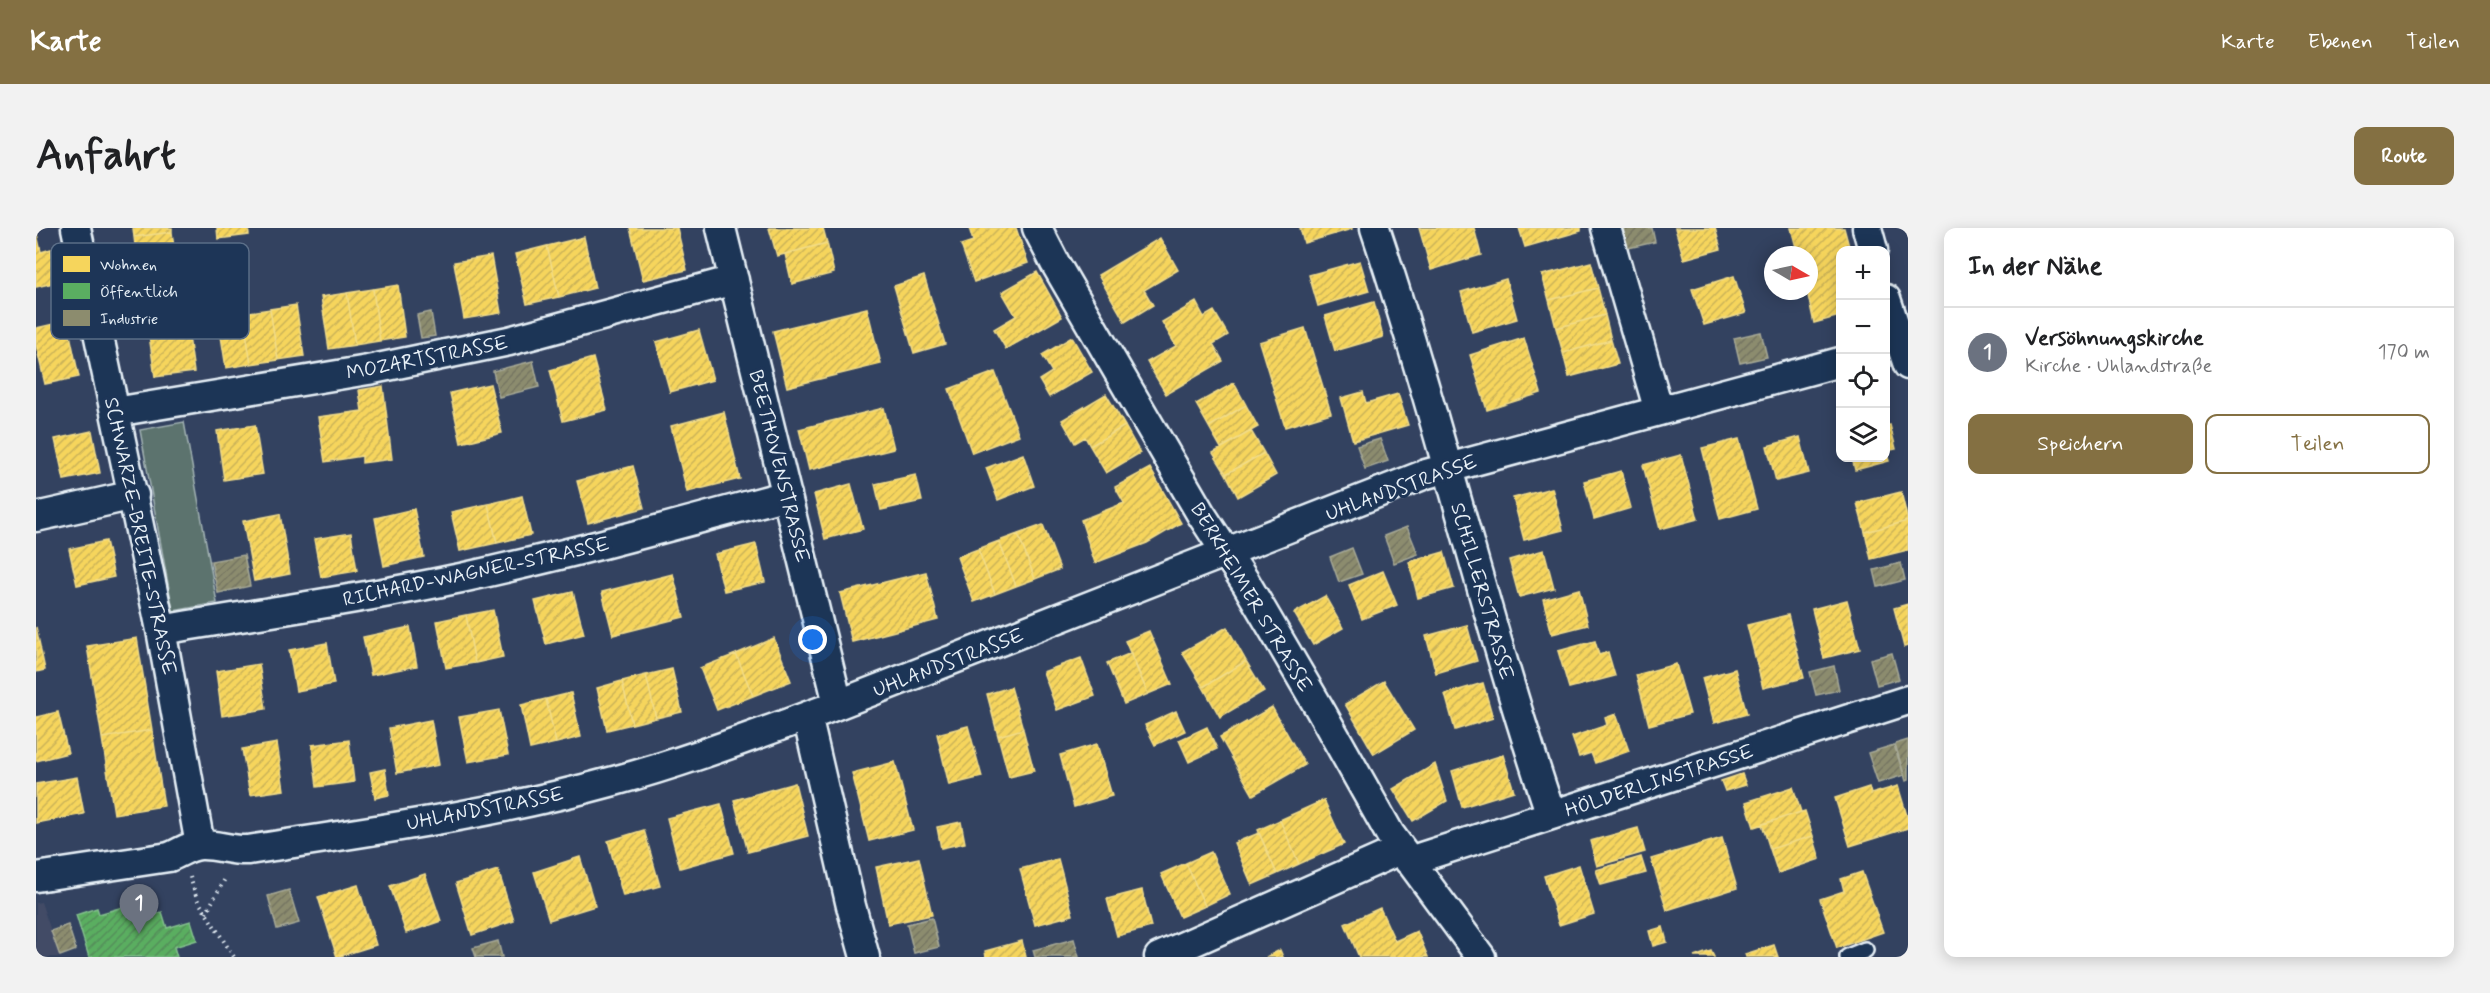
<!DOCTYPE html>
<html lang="de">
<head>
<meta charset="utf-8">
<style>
	body { margin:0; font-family:Mynerve,sans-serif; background:#f2f2f2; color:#202124 }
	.controls { position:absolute; right:18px; top:18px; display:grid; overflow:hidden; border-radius:12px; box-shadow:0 3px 15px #0003 }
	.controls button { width:54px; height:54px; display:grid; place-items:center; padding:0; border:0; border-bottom:2px solid #e0e0e0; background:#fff; color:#202124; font:30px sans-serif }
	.compass { position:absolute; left:1728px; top:18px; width:54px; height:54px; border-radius:50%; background:#fff; box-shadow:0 3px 15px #0003; rotate:99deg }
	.you { position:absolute; left:777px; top:412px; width:21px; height:21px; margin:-15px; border:4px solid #fff; border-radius:50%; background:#1a73e8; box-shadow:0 0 0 9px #1a73e833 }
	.badge { display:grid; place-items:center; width:39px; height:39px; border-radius:50%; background:#847042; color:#fff; font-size:20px; font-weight:700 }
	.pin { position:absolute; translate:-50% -50px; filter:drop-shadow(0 2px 3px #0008) }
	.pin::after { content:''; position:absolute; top:32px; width:21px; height:18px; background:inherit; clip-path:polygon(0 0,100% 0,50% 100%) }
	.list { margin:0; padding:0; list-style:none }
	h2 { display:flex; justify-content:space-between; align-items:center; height:78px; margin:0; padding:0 24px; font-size:26px }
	h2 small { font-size:20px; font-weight:400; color:#757577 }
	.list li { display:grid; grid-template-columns:39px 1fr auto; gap:18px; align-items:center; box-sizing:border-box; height:90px; padding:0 24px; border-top:2px solid #e0e0e0 }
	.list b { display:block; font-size:22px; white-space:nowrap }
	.list p { margin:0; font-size:20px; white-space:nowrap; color:#757577 }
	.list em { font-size:20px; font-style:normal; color:#757577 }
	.actions { display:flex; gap:12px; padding:18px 24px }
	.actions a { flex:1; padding:14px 0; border:2px solid #847042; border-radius:12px; text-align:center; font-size:21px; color:#847042 }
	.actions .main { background:#847042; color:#fff }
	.icon { flex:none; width:33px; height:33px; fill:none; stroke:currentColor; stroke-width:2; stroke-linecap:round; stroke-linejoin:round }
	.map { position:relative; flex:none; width:1872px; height:729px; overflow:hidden; border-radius:12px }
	header { display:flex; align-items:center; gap:36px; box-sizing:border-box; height:84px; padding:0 30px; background:#847042; color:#fff }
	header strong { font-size:28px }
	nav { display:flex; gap:33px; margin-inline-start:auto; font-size:21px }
	.intro { display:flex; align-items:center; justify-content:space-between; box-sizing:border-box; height:144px; padding:0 36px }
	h1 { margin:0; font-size:42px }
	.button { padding:15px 27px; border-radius:12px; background:#847042; color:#fff; font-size:21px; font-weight:700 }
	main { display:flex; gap:36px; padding:0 36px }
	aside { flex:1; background:#fff; border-radius:12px; box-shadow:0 3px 15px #0003 }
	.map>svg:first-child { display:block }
	.built { fill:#424b66 }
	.park { fill:#5c736e; stroke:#a2b2b3; stroke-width:1.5 }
	.homes { fill:url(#homes-hatch); stroke:#f2dd8b; stroke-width:1.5 }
	.public { fill:url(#public-hatch); stroke:#85c28e; stroke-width:1.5 }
	.industry { fill:url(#industry-hatch); stroke:#a8aa97; stroke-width:1.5 }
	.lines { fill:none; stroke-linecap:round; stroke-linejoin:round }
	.service-casing { stroke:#e8f1f8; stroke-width:20 }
	.minor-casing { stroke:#e8f1f8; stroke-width:33 }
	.path { stroke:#e8f1f8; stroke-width:4; stroke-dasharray:1.5 4.5; stroke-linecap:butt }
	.service { stroke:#1d3557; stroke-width:15 }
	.minor { stroke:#1d3557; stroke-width:28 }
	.labels { text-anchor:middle; stroke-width:6; stroke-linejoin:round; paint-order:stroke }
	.street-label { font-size:20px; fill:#e8f1f8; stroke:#1d3557 }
	.key { fill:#1d3557; stroke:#5a6d87; stroke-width:1.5 }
	.key-label { font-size:16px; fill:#e8f1f8 }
</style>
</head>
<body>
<header>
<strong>Karte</strong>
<nav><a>Karte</a><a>Ebenen</a><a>Teilen</a></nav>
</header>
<div class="intro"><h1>Anfahrt</h1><a class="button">Route</a></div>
<main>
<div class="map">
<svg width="1872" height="729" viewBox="0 0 1872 729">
	<defs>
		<pattern id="homes-hatch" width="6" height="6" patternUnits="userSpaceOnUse" patternTransform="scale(1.5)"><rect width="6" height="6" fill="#f6d55c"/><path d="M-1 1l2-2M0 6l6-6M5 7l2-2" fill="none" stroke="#cab258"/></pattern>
		<pattern id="public-hatch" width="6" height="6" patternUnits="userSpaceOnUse" patternTransform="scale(1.5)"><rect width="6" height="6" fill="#5aae61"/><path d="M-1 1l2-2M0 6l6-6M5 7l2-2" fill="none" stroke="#548f5a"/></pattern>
		<pattern id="industry-hatch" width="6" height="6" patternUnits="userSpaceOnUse" patternTransform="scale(1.5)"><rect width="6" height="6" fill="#8c8c6e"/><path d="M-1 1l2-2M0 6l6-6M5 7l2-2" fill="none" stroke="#747461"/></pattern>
	</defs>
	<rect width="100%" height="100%" fill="#334260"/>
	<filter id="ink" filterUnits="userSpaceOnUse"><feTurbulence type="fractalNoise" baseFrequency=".0167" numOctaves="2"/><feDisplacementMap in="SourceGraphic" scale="12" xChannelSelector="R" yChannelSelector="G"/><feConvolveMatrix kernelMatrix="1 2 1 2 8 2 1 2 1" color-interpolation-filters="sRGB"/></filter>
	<g filter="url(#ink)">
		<!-- built -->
		<path class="built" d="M5,674L24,729H0V675Z"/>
		<!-- park -->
		<path class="park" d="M148,194L181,375L137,383L104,202Z"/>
		<!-- homes -->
		<path class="homes" d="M97,0H136V4L98,9Z
			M181,0H212L213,7L182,11Z
			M594,0H641L651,42L607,52Z
			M733,0H787L791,15L741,28Z
			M933,0H980L992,35L938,54L925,17L937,13Z
			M1264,0H1316V1L1268,15Z
			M1383,0H1438L1445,27L1395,42Z
			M1483,0H1545V3L1489,19Z
			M1639,0H1679L1685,21L1648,31Z
			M1755,0H1808L1814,22H1804V88L1778,95L1771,63H1773V27H1762Z
			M0,2L5,24L15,21L22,54L0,59Z
			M136,4L140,36L102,41L98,9Z
			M548,9L559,60L523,69L511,18Z
			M1124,10L1142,42L1108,62L1117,77L1089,94L1062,47Z
			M791,15L798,45L756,56L749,26Z
			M511,18L523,69L491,76L479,26Z
			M455,28L465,85L428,91L418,34Z
			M1324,33L1333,63L1282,78L1273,47Z
			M1555,34L1562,60L1513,72L1506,47Z
			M1001,44L1026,89L970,121L958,101L980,88L966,64Z
			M888,48L909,116L878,125L858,58Z
			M1698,48L1710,85L1668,97L1656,61Z
			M1470,51L1481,91L1436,104L1425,64Z
			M362,57L369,109L344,113L337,61Z
			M146,59L158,144L119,149L107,65Z
			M1562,60L1569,87L1520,100L1513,72Z
			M337,61L344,113L319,117L311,65Z
			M311,65L319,117L293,121L285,69Z
			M1160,74L1168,89L1178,83L1192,107L1177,116L1187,133L1130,166L1111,134L1140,118L1126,94Z
			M1338,74L1347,109L1299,123L1289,88Z
			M260,77L268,128L242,132L234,81Z
			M831,80L845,136L751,159L737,103Z
			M234,81L242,132L215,136L207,85Z
			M207,85L215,136L190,140L182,89Z
			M1569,87L1575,112L1527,125L1520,100Z
			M31,93L43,149L9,156L0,117V100Z
			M1269,100L1295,185L1249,199L1223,114Z
			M663,102L677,152L634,164L620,114Z
			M1036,109L1056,144L1013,169L1003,152L1016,144L1006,127Z
			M1488,110L1505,165L1451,182L1434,127Z
			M1575,112L1582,136L1533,149L1527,125Z
			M557,130L571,182L527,193L514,142Z
			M959,144L983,207L936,225L913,161Z
			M1198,155L1210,177L1173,199L1160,176Z
			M454,156L466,205L425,215L414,165Z
			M347,158L356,231L326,235V228L289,234L282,189L326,183L323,162Z
			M1327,164L1330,175L1362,166L1372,197L1317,213L1305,170Z
			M1070,166L1089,198L1054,218L1049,209L1039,215L1026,192Z
			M1210,177L1222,199L1185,220L1173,199Z
			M848,180L858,221L773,242L763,201Z
			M688,184L704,251L651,264L635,198Z
			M219,197L227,246L188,252L181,203Z
			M1854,197L1860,221L1850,223L1853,233L1819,242L1816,230H1850V198Z
			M1089,198L1104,225L1070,245L1054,218Z
			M56,203L64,245L28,252L19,211Z
			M1215,203L1228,225L1190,246L1177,225Z
			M1764,209L1773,245L1740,253L1731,218Z
			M1703,211L1721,281L1684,291L1666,220Z
			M1228,225L1240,247L1202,269L1190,246Z
			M987,226L998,258L962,272L950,240Z
			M1645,227L1662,291L1624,301L1607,237Z
			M597,238L608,280L552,295L541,253Z
			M1114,240L1145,295L1111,315L1059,335L1045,292L1088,275L1079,259Z
			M1585,243L1595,280L1558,291L1548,253Z
			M880,247L886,273L845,282L839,256Z
			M815,256L827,301L789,311L778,266Z
			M1516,260L1527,302L1488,312L1477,270Z
			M1865,264L1872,293L1829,304L1821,275Z
			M486,268L495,307L461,315L452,276Z
			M452,276L461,315L424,323L415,284Z
			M378,281L388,329L348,338L339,290Z
			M244,286L254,346L218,353L207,293Z
			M1872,293V322L1835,331L1829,304Z
			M1007,297L1024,341L999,351L982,306Z
			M315,305L321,343L285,349L278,311Z
			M982,306L999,351L980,358L963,313Z
			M70,313L78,349L41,357L33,321Z
			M963,313L980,358L959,366L942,321Z
			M720,316L729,354L688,363L679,326Z
			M942,321L959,366L938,374L921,329Z
			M1508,322L1518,360L1483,369L1473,332Z
			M1408,324L1418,360L1382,370L1373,334Z
			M1347,343L1361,377L1326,391L1313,357Z
			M890,344L902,392L816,414L804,365Z
			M637,346L648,389L577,407L566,364Z
			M1543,361L1552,397L1516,406L1507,371Z
			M537,364L548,406L510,416L499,373Z
			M1289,368L1307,400L1277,417L1258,385Z
			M1811,372L1824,421L1788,430L1776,381Z
			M1872,376V418L1868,419L1858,380Z
			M457,382L467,429L439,435L430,387Z
			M430,387L439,435L410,440L401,393Z
			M1752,387L1768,450L1727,460L1711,397Z
			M1431,397L1441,433L1400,445L1390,408Z
			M0,399L9,442L0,444Z
			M374,399L381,438L335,447L327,409Z
			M1191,399L1210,433L1167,459L1146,424Z
			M1113,403L1136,456L1112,466L1089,413Z
			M101,410L116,502L66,510L51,418Z
			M738,410L755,453L717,468L700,426Z
			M1559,413L1563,427L1572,424L1579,448L1533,460L1522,423Z
			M291,415L298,456L260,463L253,422Z
			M1095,425L1112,466L1088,476L1071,435Z
			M700,426L717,468L681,482L664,440Z
			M1045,430L1059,468L1021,482L1007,444Z
			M1210,433L1228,463L1184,489L1167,459Z
			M223,436L230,481L186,488L180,443Z
			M1640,436L1654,486L1613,497L1600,447Z
			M636,441L646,484L620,490L610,447Z
			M1699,441L1711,486L1678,495L1666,450Z
			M610,447L620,490L596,496L586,453Z
			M586,453L596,496L571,502L561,460Z
			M1348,453L1378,502L1338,526L1309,476Z
			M1447,455L1457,490L1419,502L1409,466Z
			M975,459L987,501L962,508L951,466Z
			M535,465L545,509L520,515L510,471Z
			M510,471L520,515L494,521L485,477Z
			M1236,479L1269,537L1217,567L1184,509Z
			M463,482L472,527L432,534L423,489Z
			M1140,483L1149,503L1119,517L1109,497Z
			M22,484L32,525L0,533V489Z
			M1580,486L1593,523L1559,535L1555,525L1543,529L1536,509L1571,497L1569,490Z
			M395,492L403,537L361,545L353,500Z
			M932,498L946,549L913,557L901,506Z
			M1171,499L1181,521L1153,534L1143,512Z
			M987,501L998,543L973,549L962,508Z
			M116,502L128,578L78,586L66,510Z
			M313,512L318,554L281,559L276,517Z
			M241,515L248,562L214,567L206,521Z
			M1061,516L1076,568L1038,579L1024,527Z
			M1467,527L1478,563L1426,579L1416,543Z
			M859,534L877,602L833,613L816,545Z
			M1399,536L1411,573L1377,593L1357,561Z
			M349,541L353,567L339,570L334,544Z
			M1706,546L1710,557L1689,563L1685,553Z
			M41,549L48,586L0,595V556Z
			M759,555L772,608L712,624L698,572Z
			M1862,558L1872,591V600L1814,618L1799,570L1833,559L1835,566Z
			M1757,559L1765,584L1718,599L1710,574Z
			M1288,572L1308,616L1263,636L1244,592Z
			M685,576L698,625L644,640L631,590Z
			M1769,583L1777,608L1734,621L1726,596Z
			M1244,592L1263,636L1241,646L1222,602Z
			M925,594L929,615L905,620L901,599Z
			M1602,600L1609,624L1561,638L1554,613Z
			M608,602L624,658L587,668L572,613Z
			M1223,605L1241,646L1216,657L1198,615Z
			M1777,608L1784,631L1742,645L1734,621Z
			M1686,610L1701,660L1631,682L1615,631Z
			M1175,624L1194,666L1169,678L1150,635Z
			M544,629L559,678L513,692L498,644Z
			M1605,629L1610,645L1565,657L1560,642Z
			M883,630L896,687L852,696L840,639Z
			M1022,631L1037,687L999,697L984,641Z
			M1150,635L1169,678L1144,689L1125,646Z
			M1543,637L1558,686L1523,697L1508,648Z
			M462,642L478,693L436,707L420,655Z
			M1826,644L1847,704L1801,720L1784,671L1808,663L1805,651Z
			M389,646L405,693L370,705L354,658Z
			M322,657L340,717L301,729L282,669Z
			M1106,662L1115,699L1081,708L1071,671Z
			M1344,680L1359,713L1381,703L1392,729H1323L1309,696Z
			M1627,699L1631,714L1617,718L1613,703Z
			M986,713L990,729H950L949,723Z
			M1738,717L1742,729H1710L1709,726Z
			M1244,722L1247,729H1230Z
			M1675,723L1678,729H1658Z"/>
		<!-- public -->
		<path class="public" d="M97,676L102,692L126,684L131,700L155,693L161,712L138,719L141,729H53L40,687L61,680L63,686Z"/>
		<!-- industry -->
		<path class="industry" d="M1587,0H1616L1619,14L1592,20Z
			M395,84L399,108L385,110L381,87Z
			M1725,104L1731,129L1704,135L1698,110Z
			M497,133L503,159L463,169L457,143Z
			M1344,211L1352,233L1329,241L1321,218Z
			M1371,299L1382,326L1358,335L1348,308Z
			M1316,320L1326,346L1303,354L1294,329Z
			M208,327L214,358L182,365L175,333Z
			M1865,335L1869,352L1842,359L1838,342Z
			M1856,425L1863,451L1841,457L1834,431Z
			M1798,438L1803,462L1780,467L1774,444Z
			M1872,512V552L1870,553L1859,516Z
			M1858,517L1868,547L1842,555L1832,525Z
			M253,662L263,695L241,701L232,668Z
			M896,690L903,719L878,725L871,696Z
			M32,697L40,722L24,728L15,703Z
			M1038,711L1043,729H999L997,722Z
			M462,713L466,729H440L437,720Z"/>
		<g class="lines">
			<!-- service casing -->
			<g class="service-casing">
				<path id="service" d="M1812,729L1829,722"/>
			</g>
			<!-- minor casing -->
			<g class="minor-casing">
				<path id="minor" d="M40,0L125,402L164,617
					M685,0L802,476
					M1001,0L1019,35L1165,286L1210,355L1282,478L1354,606L1445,729
					M1339,0C1404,194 1450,394 1515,587
					M1570,0L1623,183
					M1831,0L1837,22
					M1850,71L1872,137
					M79,184L332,142L473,113L698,52
					M0,289L98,267
					M125,402C225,385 326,371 425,350C535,326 643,296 751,267
					M771,488L815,678L829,729
					M1373,633L1872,472
					M0,649L133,629C144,625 152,618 164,617C180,616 195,623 212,622C334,603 458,586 578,553C649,534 719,507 788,482L1390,246L1804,134
					M1123,729L1364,622"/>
			</g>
			<!-- path -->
			<path class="path" d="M154,649L161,671L198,729
				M170,685L190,649"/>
			<!-- service -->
			<use href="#service" class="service"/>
			<!-- minor -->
			<use href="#minor" class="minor"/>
		</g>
	</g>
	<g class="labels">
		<!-- street labels -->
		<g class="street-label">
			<text transform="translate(391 129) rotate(-11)" y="7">MOZARTSTRASSE</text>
			<text transform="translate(744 238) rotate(76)" y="7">BEETHOVENSTRASSE</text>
			<text transform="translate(1365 259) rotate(-20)" y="7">UHLANDSTRASSE</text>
			<text transform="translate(105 308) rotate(78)" y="7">SCHWARZE-BREITE-STRASSE</text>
			<text transform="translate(440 343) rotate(-12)" y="7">RICHARD-WAGNER-STRASSE</text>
			<text transform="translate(1447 363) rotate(74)" y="7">SCHILLERSTRASSE</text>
			<text transform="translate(1216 369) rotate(59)" y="7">BERKHEIMER STRASSE</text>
			<text transform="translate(912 434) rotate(-21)" y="7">UHLANDSTRASSE</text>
			<text transform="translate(1623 552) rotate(-18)" y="7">HÖLDERLINSTRASSE</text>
			<text transform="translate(449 580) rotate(-11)" y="7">UHLANDSTRASSE</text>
		</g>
	</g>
	<!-- legend -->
	<rect x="15" y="15" width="198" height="96" rx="9" class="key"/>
	<rect x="27" y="28" width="27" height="16" fill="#f6d55c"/>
	<rect x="27" y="55" width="27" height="16" fill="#5aae61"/>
	<rect x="27" y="82" width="27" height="16" fill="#8c8c6e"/>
	<g class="key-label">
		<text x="64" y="42">Wohnen</text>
		<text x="64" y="69">Öffentlich</text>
		<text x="64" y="96">Industrie</text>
	</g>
</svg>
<div class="controls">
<button>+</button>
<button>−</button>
<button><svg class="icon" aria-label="locate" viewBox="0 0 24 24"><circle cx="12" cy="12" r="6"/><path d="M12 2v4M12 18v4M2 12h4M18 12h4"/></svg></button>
<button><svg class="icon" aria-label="layers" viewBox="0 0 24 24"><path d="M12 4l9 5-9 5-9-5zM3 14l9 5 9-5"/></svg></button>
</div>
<svg class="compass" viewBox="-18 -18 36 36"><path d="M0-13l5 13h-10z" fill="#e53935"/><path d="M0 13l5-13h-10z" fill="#757577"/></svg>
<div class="you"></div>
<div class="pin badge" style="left:103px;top:706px;background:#6b7280">1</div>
</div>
<aside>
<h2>In der Nähe<small></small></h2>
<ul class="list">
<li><span class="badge" style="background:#6b7280">1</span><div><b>Versöhnungskirche</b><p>Kirche · Uhlandstraße</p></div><em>170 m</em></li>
</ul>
<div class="actions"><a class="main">Speichern</a><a>Teilen</a></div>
</aside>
</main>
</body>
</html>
